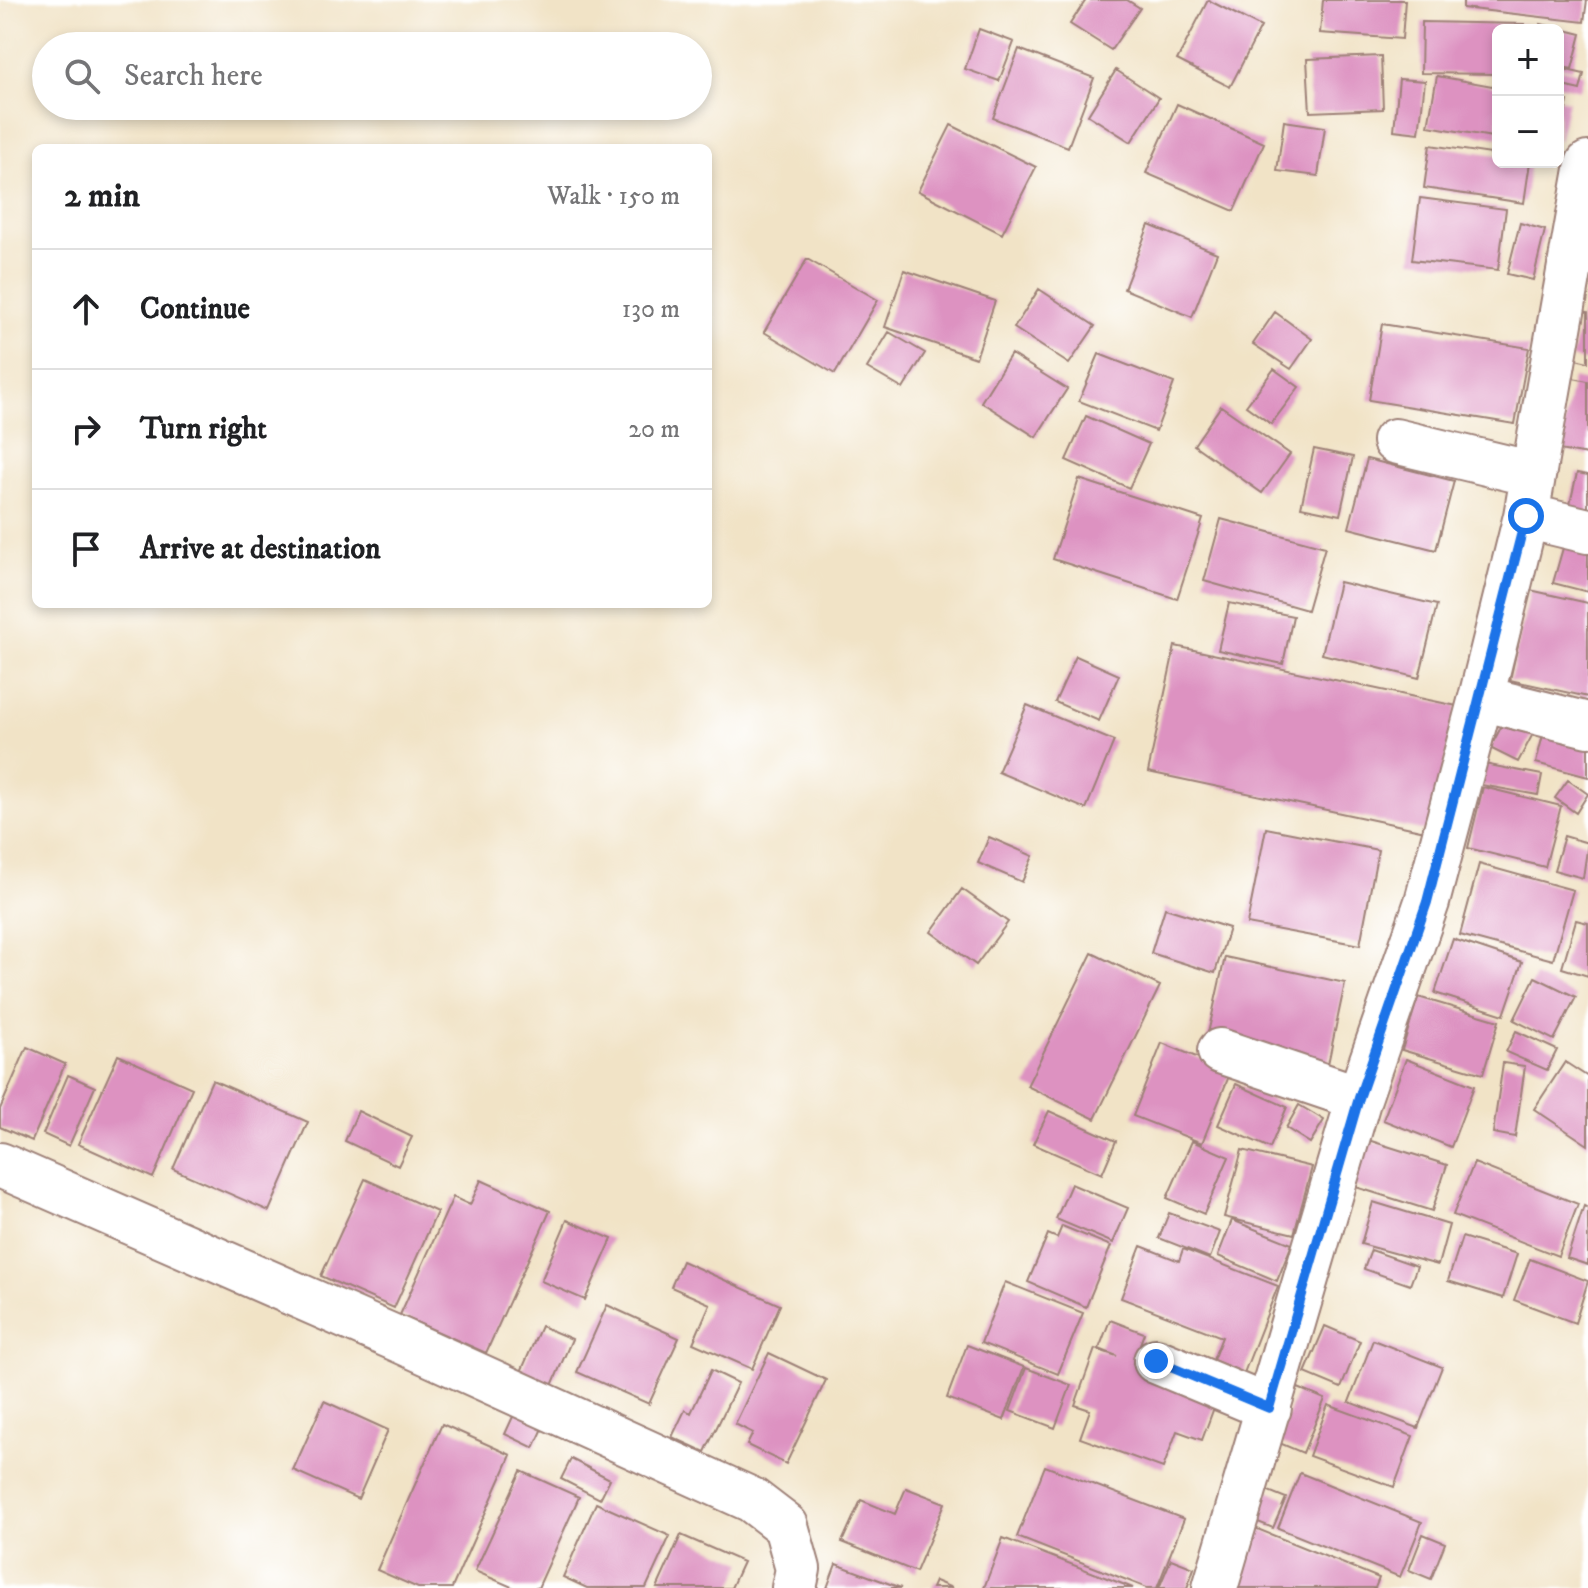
<!DOCTYPE html>
<html lang="en">
<head>
<meta charset="utf-8">
<style>
	body { margin:0; font-family:"IM FELL DW Pica",serif; background:#f2f2f2; color:#202124 }
	.controls { position:absolute; right:24px; top:24px; display:grid; overflow:hidden; border-radius:12px; box-shadow:0 4px 12px #0003 }
	.controls button { width:72px; height:72px; display:grid; place-items:center; padding:0; border:0; border-bottom:2px solid #e0e0e0; background:#fff; color:#202124; font:40px sans-serif }
	.stop { position:absolute; width:24px; height:24px; margin:-18px; border:6px solid #1a73e8; border-radius:50%; background:#fff }
	.stop.end { background:#1a73e8; border-color:#fff; box-shadow:0 2px 8px #0008 }
	.list { margin:0; padding:0; list-style:none }
	h2 { display:flex; justify-content:space-between; align-items:center; height:104px; margin:0; padding:0 32px; font-size:34px }
	h2 small { font-size:26px; font-weight:400; color:#757577 }
	.list li { display:grid; grid-template-columns:52px 1fr auto; gap:24px; align-items:center; box-sizing:border-box; height:120px; padding:0 32px; border-top:2px solid #e0e0e0 }
	.list b { display:block; font-size:30px; white-space:nowrap }
	.list em { font-size:26px; font-style:normal; color:#757577 }
	.icon { flex:none; width:44px; height:44px; fill:none; stroke:currentColor; stroke-width:2; stroke-linecap:round; stroke-linejoin:round }
	.map { position:relative; flex:none; width:1588px; height:1588px; overflow:hidden }
	.search { position:absolute; background:#fff; box-shadow:0 4px 12px #0003; left:32px; top:32px; width:680px; height:88px; display:flex; align-items:center; gap:20px; box-sizing:border-box; padding:0 28px; border-radius:44px; color:#757577; font-size:30px }
	.panel { position:absolute; background:#fff; box-shadow:0 4px 12px #0003; left:32px; top:144px; width:680px; height:464px; border-radius:12px }
	.map>svg:first-child { display:block }
	.building { fill:#dd92c1 }
	.lines { fill:none; stroke-linecap:round; stroke-linejoin:round }
	.minor-casing { stroke:#9e8178; stroke-width:48 }
	.minor { stroke:#fff; stroke-width:44 }
	.route { stroke:#1a73e8; stroke-width:10 }
</style>
</head>
<body>
<div class="map">
<svg width="1588" height="1588" viewBox="0 0 1588 1588">
	<rect width="100%" height="100%" fill="#fff"/>
	<filter id="ink" filterUnits="userSpaceOnUse"><feTurbulence type="fractalNoise" baseFrequency=".0125" numOctaves="2"/><feDisplacementMap in="SourceGraphic" scale="16" xChannelSelector="R" yChannelSelector="G"/><feConvolveMatrix kernelMatrix="1 2 1 2 8 2 1 2 1" color-interpolation-filters="sRGB"/></filter>
	<filter id="wash" filterUnits="userSpaceOnUse"><feTurbulence type="fractalNoise" baseFrequency=".006" numOctaves="4" result="noise"/><feDisplacementMap in="SourceGraphic" scale="32" xChannelSelector="R" yChannelSelector="G"/><feGaussianBlur stdDeviation="1.8" result="paint"/><feColorMatrix in="noise" values="0 0 0 0 0 0 0 0 0 0 0 0 0 0 0 0 0 1.4 0 .05"/><feComposite in="paint" operator="in"/></filter>
	<g filter="url(#wash)">
		<rect width="100%" height="100%" fill="#f1e3c6"/>
		<g id="blocks">
			<!-- building -->
			<path class="building" d="M1086,0H1127L1140,8L1111,50L1070,24Z
				M1208,0L1261,27L1230,87L1177,60Z
				M1323,0H1405L1402,39L1320,33Z
				M1463,0H1587L1584,22L1463,8Z
				M1422,22L1525,24V30H1498V74L1421,73Z
				M1541,24L1581,34L1572,69L1558,66V30H1540Z
				M979,29L1014,42L999,81L965,69Z
				M1019,49L1094,78L1068,147L993,118Z
				M1381,56L1383,109L1310,112L1307,59Z
				M1558,68L1584,74L1580,90L1558,85Z
				M1116,70L1159,98L1131,142L1088,115Z
				M1437,76L1498,87V138L1428,126Z
				M1399,79L1425,81L1419,133L1394,130Z
				M1558,99L1568,101L1559,141L1558,140Z
				M1177,104L1264,143L1234,211L1146,173Z
				M1284,121L1325,127L1318,176L1277,171Z
				M951,125L1036,167L1002,234L918,191Z
				M1430,145L1498,155V162H1530L1524,203L1424,188Z
				M1420,198L1506,209L1498,270L1412,260Z
				M1520,223L1545,230L1533,280L1507,274Z
				M1149,225L1217,253L1192,317L1124,289Z
				M807,259L878,300L835,374L764,332Z
				M904,270L995,301L976,358L885,327Z
				M1039,289L1095,326L1069,364L1014,328Z
				M1583,311L1588,312V362L1571,358Z
				M1275,312L1312,339L1291,369L1253,344Z
				M1382,324L1529,348L1515,424L1369,400Z
				M889,332L925,353L903,389L867,368Z
				M1011,354L1067,389L1036,437L981,402Z
				M1099,354L1174,383L1156,431L1079,401Z
				M1274,369L1299,387L1271,424L1246,406Z
				M1573,378L1588,381V455L1559,450Z
				M1221,406L1290,454L1262,493L1194,445Z
				M1086,416L1149,444L1129,488L1066,460Z
				M1314,449L1353,457L1340,515L1301,507Z
				M1367,459L1454,481L1436,550L1349,528Z
				M1577,473L1588,475V522L1567,517Z
				M1079,479L1203,519L1177,599L1053,559Z
				M1221,519L1325,547L1307,610L1204,581Z
				M1565,541L1588,547V592L1553,583Z
				M1339,582L1437,605L1419,678L1322,654Z
				M1530,590L1588,603V697L1510,680Z
				M1229,603L1293,616L1283,664L1218,650Z
				M1175,646L1457,706L1430,832L1148,772Z
				M1076,656L1119,675L1099,721L1055,702Z
				M1027,705L1114,741L1086,809L998,772Z
				M1506,718L1534,732L1518,762L1490,748Z
				M1544,731L1588,742V777L1536,763Z
				M1484,764L1542,775L1538,795L1481,785Z
				M1568,780L1588,794L1576,813L1555,798Z
				M1483,787L1561,806L1545,867L1468,848Z
				M1266,828L1378,850L1360,945L1247,924Z
				M1564,836L1588,843L1583,878L1554,870Z
				M989,837L1033,856L1022,882L978,863Z
				M1479,864L1573,890L1553,960L1460,935Z
				M962,889L1008,922L976,965L931,932Z
				M1165,908L1229,928L1215,973L1151,953Z
				M1576,920L1588,923V976L1562,968Z
				M1453,939L1522,962L1504,1015L1435,993Z
				M1092,953L1160,986L1095,1119L1027,1086Z
				M1225,957L1345,983L1328,1064L1207,1038Z
				M1535,977L1576,997L1554,1040L1514,1020Z
				M1418,997L1499,1021L1483,1074L1402,1050Z
				M1516,1031L1557,1050L1547,1070L1506,1052Z
				M1162,1043L1231,1071L1202,1143L1133,1116Z
				M27,1047L65,1064L32,1141L0,1127V1109Z
				M118,1055L192,1088L153,1178L78,1144Z
				M1406,1059L1474,1086L1451,1147L1383,1120Z
				M1565,1062L1588,1077V1145L1534,1109Z
				M1503,1063L1525,1066L1515,1137L1493,1133Z
				M68,1075L95,1087L69,1146L43,1134Z
				M212,1080L308,1122L269,1211L173,1169Z
				M1236,1084L1287,1107L1270,1148L1218,1125Z
				M1299,1105L1324,1120L1310,1143L1286,1128Z
				M358,1111L412,1137L398,1166L345,1141Z
				M1049,1111L1116,1141L1102,1174L1033,1144Z
				M1368,1140L1447,1165L1432,1211L1353,1186Z
				M1192,1141L1229,1157L1204,1214L1167,1198Z
				M1242,1150L1312,1167L1294,1234L1224,1217Z
				M1474,1163L1578,1204L1558,1256L1453,1215Z
				M365,1179L437,1212L394,1308L321,1276Z
				M481,1180L550,1211L486,1353L400,1315L453,1197L470,1205Z
				M1071,1184L1128,1208L1113,1243L1056,1219Z
				M1373,1202L1449,1225L1438,1265L1361,1244Z
				M1584,1206L1588,1208V1265L1567,1258Z
				M1169,1213L1220,1232L1210,1258L1159,1238Z
				M567,1220L612,1239L585,1300L541,1281Z
				M1232,1220L1292,1244L1277,1281L1218,1256Z
				M1062,1226L1111,1246L1086,1307L1028,1282L1048,1234L1057,1238Z
				M1462,1237L1517,1254L1503,1298L1448,1281Z
				M1141,1246L1179,1261L1183,1249L1278,1286L1244,1373L1213,1360L1222,1337L1121,1298Z
				M1371,1250L1417,1266L1410,1285L1364,1269Z
				M1530,1259L1588,1281L1575,1323L1514,1300Z
				M682,1261L780,1305L752,1369L693,1343L710,1304L671,1287Z
				M1005,1282L1083,1313L1058,1374L981,1343Z
				M607,1305L679,1338L649,1404L577,1372Z
				M1110,1320L1144,1333L1133,1363L1219,1394L1202,1440L1177,1431L1163,1468L1080,1438L1090,1410L1075,1405L1095,1349L1117,1356L1099,1349Z
				M541,1326L572,1339L551,1388L520,1374Z
				M1325,1326L1360,1341L1341,1388L1305,1373Z
				M1373,1340L1442,1367L1418,1428L1349,1402Z
				M967,1345L1024,1367L1004,1420L947,1398Z
				M769,1353L826,1380L786,1464L747,1445L753,1433L735,1424Z
				M1026,1368L1071,1385L1055,1428L1010,1411Z
				M711,1370L738,1383L705,1452L672,1437L685,1410L691,1413Z
				M1298,1388L1325,1399L1303,1453L1277,1442Z
				M324,1401L388,1430L358,1499L293,1470Z
				M1328,1405L1413,1436L1394,1487L1309,1456Z
				M516,1410L545,1424L534,1448L505,1434Z
				M442,1424L511,1455L452,1588H418L377,1570Z
				M571,1459L610,1479L600,1499L561,1479Z
				M1045,1466L1184,1519L1157,1588H1147L1017,1537Z
				M521,1471L579,1497L538,1588H514L475,1571Z
				M1300,1473L1422,1522L1400,1577L1278,1528Z
				M906,1488L945,1503L916,1572L842,1542L861,1500L895,1514Z
				M1261,1488L1286,1498L1273,1528L1248,1518Z
				M596,1503L670,1536L646,1588H587L563,1577Z
				M1250,1526L1379,1578L1375,1588H1225Z
				M1423,1534L1445,1543L1431,1579L1409,1570Z
				M681,1535L743,1562L731,1588H657Z
				M1003,1538L1133,1588H984Z
				M1171,1559L1194,1568L1187,1588H1159Z
				M836,1564L901,1588H827Z
				M935,1581L952,1588H932Z"/>
		</g>
	</g>
	<g filter="url(#ink)">
		<use href="#blocks" fill-opacity="0" stroke="#9e8178" stroke-width="2"/>
		<g class="lines">
			<!-- minor casing -->
			<g class="minor-casing">
				<path id="minor" d="M1395,441L1533,474
					M1526,516L1588,531
					M1481,698L1588,725
					M1220,1051L1359,1098
					M0,1165L402,1341L752,1500L786,1526L798,1569L794,1588
					M1156,1361L1269,1408
					M1215,1588L1359,1098L1427,902L1481,698L1526,516L1588,164"/>
			</g>
			<!-- minor -->
			<use href="#minor" class="minor"/>
		</g>
	</g>
	<g class="lines" filter="url(#ink)">
		<!-- route -->
		<path class="route" d="M1156,1361L1269,1408L1359,1098L1427,902L1526,516"/>
	</g>
</svg>
<div class="controls">
<button>+</button>
<button>−</button>
</div>
<div class="stop" style="left:1526px;top:516px"></div>
<div class="stop end" style="left:1156px;top:1361px"></div>
<div class="search"><svg class="icon" aria-label="search" viewBox="0 0 24 24"><circle cx="10" cy="10" r="6"/><path d="M15 15l6 6"/></svg>Search here</div>
<section class="panel">
<h2>2 min<small>Walk · 150 m</small></h2>
<ul class="list">
<li><svg class="icon" aria-label="ahead" viewBox="0 0 24 24"><path d="M12 20V5M6 11l6-6 6 6"/></svg><div><b>Continue</b></div><em>130 m</em></li>
<li><svg class="icon" aria-label="right" viewBox="0 0 24 24"><path d="M7 20v-9h11M14 6l5 5-5 5"/></svg><div><b>Turn right</b></div><em>20 m</em></li>
<li><svg class="icon" aria-label="arrive" viewBox="0 0 24 24"><path d="M6 21V4h12l-3 4 3 4H6"/></svg><div><b>Arrive at destination</b></div></li>
</ul>
</section>
</div>
</body>
</html>
